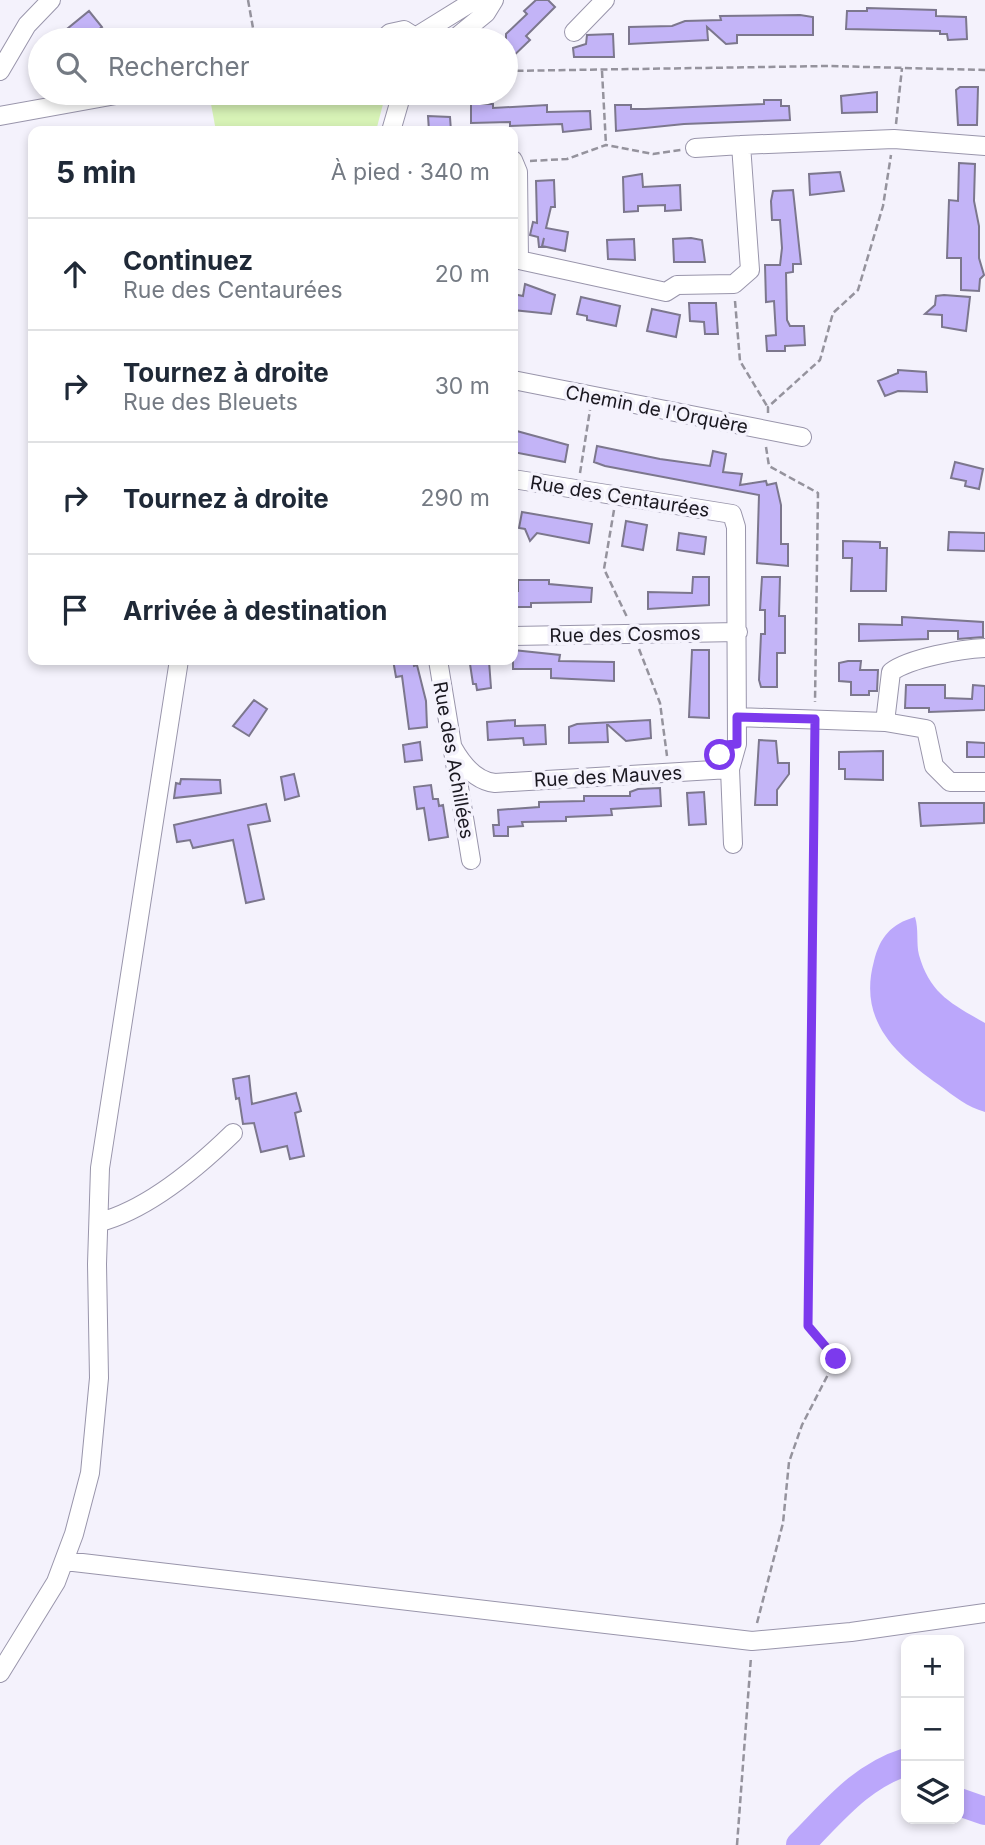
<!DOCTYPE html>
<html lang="fr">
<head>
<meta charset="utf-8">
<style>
	body { margin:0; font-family:Inter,sans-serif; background:#f6f6f7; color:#1f2937 }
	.controls { position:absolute; right:21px; bottom:21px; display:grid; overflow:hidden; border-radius:14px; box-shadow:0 4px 10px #0003 }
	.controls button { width:63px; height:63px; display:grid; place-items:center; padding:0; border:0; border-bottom:2px solid #e0e1e3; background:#fff; color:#1f2937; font:35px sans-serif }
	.stop { position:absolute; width:21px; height:21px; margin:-16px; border:5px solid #7c3aed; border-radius:50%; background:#fff }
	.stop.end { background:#7c3aed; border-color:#fff; box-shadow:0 2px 7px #0008 }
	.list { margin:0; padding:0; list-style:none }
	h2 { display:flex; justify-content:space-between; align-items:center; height:91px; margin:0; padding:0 28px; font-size:30px }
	h2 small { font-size:23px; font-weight:400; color:#747a83 }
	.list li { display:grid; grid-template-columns:46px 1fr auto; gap:21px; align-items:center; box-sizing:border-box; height:112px; padding:0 28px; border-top:2px solid #e0e1e3 }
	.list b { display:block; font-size:26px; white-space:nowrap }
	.list p { margin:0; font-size:23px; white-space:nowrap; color:#747a83 }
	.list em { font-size:23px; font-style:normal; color:#747a83 }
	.icon { flex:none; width:38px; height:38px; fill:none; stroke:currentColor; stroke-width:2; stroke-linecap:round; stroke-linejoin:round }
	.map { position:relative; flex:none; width:985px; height:1845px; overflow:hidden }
	.search { position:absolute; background:#fff; box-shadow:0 4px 10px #0003; left:28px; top:28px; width:490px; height:77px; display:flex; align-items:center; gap:18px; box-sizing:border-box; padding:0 24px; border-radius:38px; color:#747a83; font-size:26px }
	.panel { position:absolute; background:#fff; box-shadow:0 4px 10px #0003; left:28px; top:126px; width:490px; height:539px; border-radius:14px }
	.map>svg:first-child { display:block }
	.green { fill:#d7f2b6 }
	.water { fill:#bba7fb }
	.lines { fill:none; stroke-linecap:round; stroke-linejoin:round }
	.river { stroke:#bba7fb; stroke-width:28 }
	.building { fill:#c3b4f7; stroke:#7c778d; stroke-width:2 }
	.minor-casing { stroke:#9995ab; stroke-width:20 }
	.path { stroke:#95939d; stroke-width:2.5; stroke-dasharray:7 3.5; stroke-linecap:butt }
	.minor { stroke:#fff; stroke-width:18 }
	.route { stroke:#7c3aed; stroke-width:9 }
	.labels { text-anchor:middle; stroke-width:7; stroke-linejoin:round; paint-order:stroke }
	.street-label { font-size:19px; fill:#1a1820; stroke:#f4f2fc }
</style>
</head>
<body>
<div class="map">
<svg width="985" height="1845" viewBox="0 0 985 1845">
	<rect width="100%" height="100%" fill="#f4f2fc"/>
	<!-- green -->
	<path class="green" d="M209,93H382L383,104L376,131H216Z"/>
	<!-- water -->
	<path class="water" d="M915,917C919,930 916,943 919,955C930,994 952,1004 985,1023V1112C967,1107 954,1096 939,1085C894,1053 858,1020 874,961C880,937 891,924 915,917Z"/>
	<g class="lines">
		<!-- river -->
		<path class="river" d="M959,1802L985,1811
			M800,1845C833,1812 861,1776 906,1762"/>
	</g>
	<!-- building -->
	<path class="building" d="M536,0H548L555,7L526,36L530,40L506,63V34L527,14L524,11Z
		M867,8L936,10V16L966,17L967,39L948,40L947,34H940V31L846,29L847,11H867Z
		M89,11L102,27L84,40H76L67,29Z
		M800,15L813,17V35H737V43L726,44L707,27L708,40L629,44V27L672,26L685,21L721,20L720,16Z
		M613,34L614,57H574L573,48L586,44L587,35Z
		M960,87H978L977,125H958L956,90Z
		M877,92V112L842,113L841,96Z
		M764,100H781V106H789L790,120L684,124L616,131L615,105H631V109H645L764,104Z
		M471,104H493V108L547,105V112L590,111L591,129L563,132L562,124L510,126V122L471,123Z
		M428,116L450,117L451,131H429Z
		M959,163L975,164L974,201L979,226V258L984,275L980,279L979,291L961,290V258H947L949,200L958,201Z
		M840,172L844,191L810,195L809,174Z
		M642,174L643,187L680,185L681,210L665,211V205L638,206V211L624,212L623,177Z
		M554,180L555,207H551L546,228L568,232L565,251L542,246L544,238L542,247H539L538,237L530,235L533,222L537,223L536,181Z
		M793,190L801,264H793V272L786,273L787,320L790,326H804L805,345L785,346V351H767L766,336L776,335L774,301L766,302L765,265H780L782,248L780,220H772L771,201L773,191Z
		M691,238L702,240L705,262H674L673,239Z
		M634,239L635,260L608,259L607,240Z
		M525,284L555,295L551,314L513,310V294L523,296Z
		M944,295L970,297L966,331L942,327V315L925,314L935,305L936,296Z
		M581,297L620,306L616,326L587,320V316L577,314Z
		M689,303H716L718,334H705L704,322L690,321Z
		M652,309L680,315L676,337L647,331Z
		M898,370L926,372L927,392L898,391L885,396L878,381L898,373Z
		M513,430L568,445L565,462L513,452Z
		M597,446L660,459L710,466L713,451L726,454L723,472L742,474L740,485L766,481L767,485L776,483L781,505V544H788V566L757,563L759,495L605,466L594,462Z
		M955,462L983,469L979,489L965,486L966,481L951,478Z
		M522,512L592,524L589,543L537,533L530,541L525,529L519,528Z
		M626,521L647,525L643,550L622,546Z
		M949,532L985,533V551L948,550Z
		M679,533L706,537L704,554L677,550Z
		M843,541L880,542V548H887L886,591H851L852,558H843Z
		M693,577H709V605L648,609V592L692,593Z
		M762,577H780L779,616H785V653H777V687H761L759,680L761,634H765V610H760Z
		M518,580H549V584L592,588L591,602L531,603V607H513V591H518Z
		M902,617L983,622V637L958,639V631H928V639L859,641V624L902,625Z
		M513,650L560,655L559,661L614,662V681L551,678V669H513Z
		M692,650H709V718L689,717Z
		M393,660H413L414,666L417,665L426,701L427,727L409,729L402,676L396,677Z
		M489,661L491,688L477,690L476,684H473L470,664Z
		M848,661H861L860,670H878L877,691H869V695H851V682L839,681V663Z
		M906,685H945V698L972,699L973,685L985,686V710L929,712V708H905Z
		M254,700L267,709L249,736L233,726Z
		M515,720V726L545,725L546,744L524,745L523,738L488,740L487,722Z
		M650,720L651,738L626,741L607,724L608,742L569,743V727L577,724Z
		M759,740L776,741L778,763H789V774L777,790V805H755Z
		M420,742L422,760L405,762L403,745Z
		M967,742L985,743V757H967Z
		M883,751V780L845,779V769H839V752Z
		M294,774L299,796L285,800L281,777Z
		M181,779L220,780L221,793L174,798L176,783L180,784Z
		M431,785L433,799H438L439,806L443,805L448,837L429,840L424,808L417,809L414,787Z
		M660,788L661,806L611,809L612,815L566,817V821L522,822L523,826L508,827V836H494L493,825H499L498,810L539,807V802L584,801V796H630V792L638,789Z
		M704,792L706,824L689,825L687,793Z
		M919,803H984V823L921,826Z
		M266,804L270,821L248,825L264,899L246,903L233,840L193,848L190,840L177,842L174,825Z
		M249,1076L252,1104L296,1093L301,1111L295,1113L304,1156L290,1159L287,1146L261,1152L254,1123L243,1124L239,1098L236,1099L233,1079Z"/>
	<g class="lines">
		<!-- minor casing -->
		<g class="minor-casing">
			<path id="minor" d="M574,32L605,0
				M417,36L475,0
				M382,40L390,33L404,30L420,40
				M453,40L486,13L494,0
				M0,71L27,25L51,0
				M0,116L127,93
				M391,131L402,93
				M695,148L741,145
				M513,160L518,172L519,260L666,292L677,285L734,284L750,270L741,145L894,139L985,146
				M513,380L802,437
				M513,479L732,514L736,527L737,744L730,769L733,844
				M513,636L738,632
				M438,660L471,860
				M737,717L885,722L926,729L934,766L950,782H985
				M885,722L891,672C910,658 961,649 985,648
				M453,748C462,764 475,781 495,783L730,769
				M100,1222C149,1209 197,1168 233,1133
				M65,1561L752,1641L851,1632L985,1613
				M0,1673L56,1582L74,1534L90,1473L99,1378L97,1264L100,1168L179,660"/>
		</g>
		<!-- path -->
		<path class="path" d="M248,0L253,28
			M506,71L828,66L985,70
			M602,71L606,145
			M896,124L902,68
			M530,161L567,159L606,145L653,154L681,150
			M735,301L740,361L767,406
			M768,413V407L820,360L833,313L858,290L883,206L891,155
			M766,447L769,466L818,493L815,702
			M580,473L590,410
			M614,510L604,569L627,617
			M639,649L660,703L667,756
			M757,1623L783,1523L789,1462L802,1425L836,1359L809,1326L815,737
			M737,1845L751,1657"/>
		<!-- minor -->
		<use href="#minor" class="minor"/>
	</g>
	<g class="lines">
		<!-- route -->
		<path class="route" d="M720,755L725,745L737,744V717L815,719L808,1326L836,1359"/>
	</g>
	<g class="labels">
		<!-- street labels -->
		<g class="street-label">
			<text transform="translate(657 409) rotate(11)" y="7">Chemin de l'Orquère</text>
			<text transform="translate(620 496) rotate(9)" y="7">Rue des Centaurées</text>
			<text transform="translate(625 634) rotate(-1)" y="7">Rue des Cosmos</text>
			<text transform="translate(454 760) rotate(80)" y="7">Rue des Achillées</text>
			<text transform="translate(608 776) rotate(-3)" y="7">Rue des Mauves</text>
		</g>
	</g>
</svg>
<div class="controls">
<button>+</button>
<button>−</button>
<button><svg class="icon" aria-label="layers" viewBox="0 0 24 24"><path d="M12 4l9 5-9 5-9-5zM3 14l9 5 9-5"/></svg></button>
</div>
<div class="stop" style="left:720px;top:755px"></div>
<div class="stop end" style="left:836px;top:1359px"></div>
<div class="search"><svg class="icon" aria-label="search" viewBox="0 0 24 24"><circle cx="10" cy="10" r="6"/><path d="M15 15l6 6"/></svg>Rechercher</div>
<section class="panel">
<h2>5 min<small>À pied · 340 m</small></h2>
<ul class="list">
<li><svg class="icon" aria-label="ahead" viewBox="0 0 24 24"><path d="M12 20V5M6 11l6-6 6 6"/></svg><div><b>Continuez</b><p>Rue des Centaurées</p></div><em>20 m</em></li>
<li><svg class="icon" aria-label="right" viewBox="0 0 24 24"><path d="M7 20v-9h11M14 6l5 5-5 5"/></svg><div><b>Tournez à droite</b><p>Rue des Bleuets</p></div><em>30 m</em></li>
<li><svg class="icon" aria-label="right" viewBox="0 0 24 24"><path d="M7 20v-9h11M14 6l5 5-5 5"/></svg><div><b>Tournez à droite</b></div><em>290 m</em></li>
<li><svg class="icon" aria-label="arrive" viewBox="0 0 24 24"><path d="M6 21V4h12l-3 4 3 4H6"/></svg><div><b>Arrivée à destination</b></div></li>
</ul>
</section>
</div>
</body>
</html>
